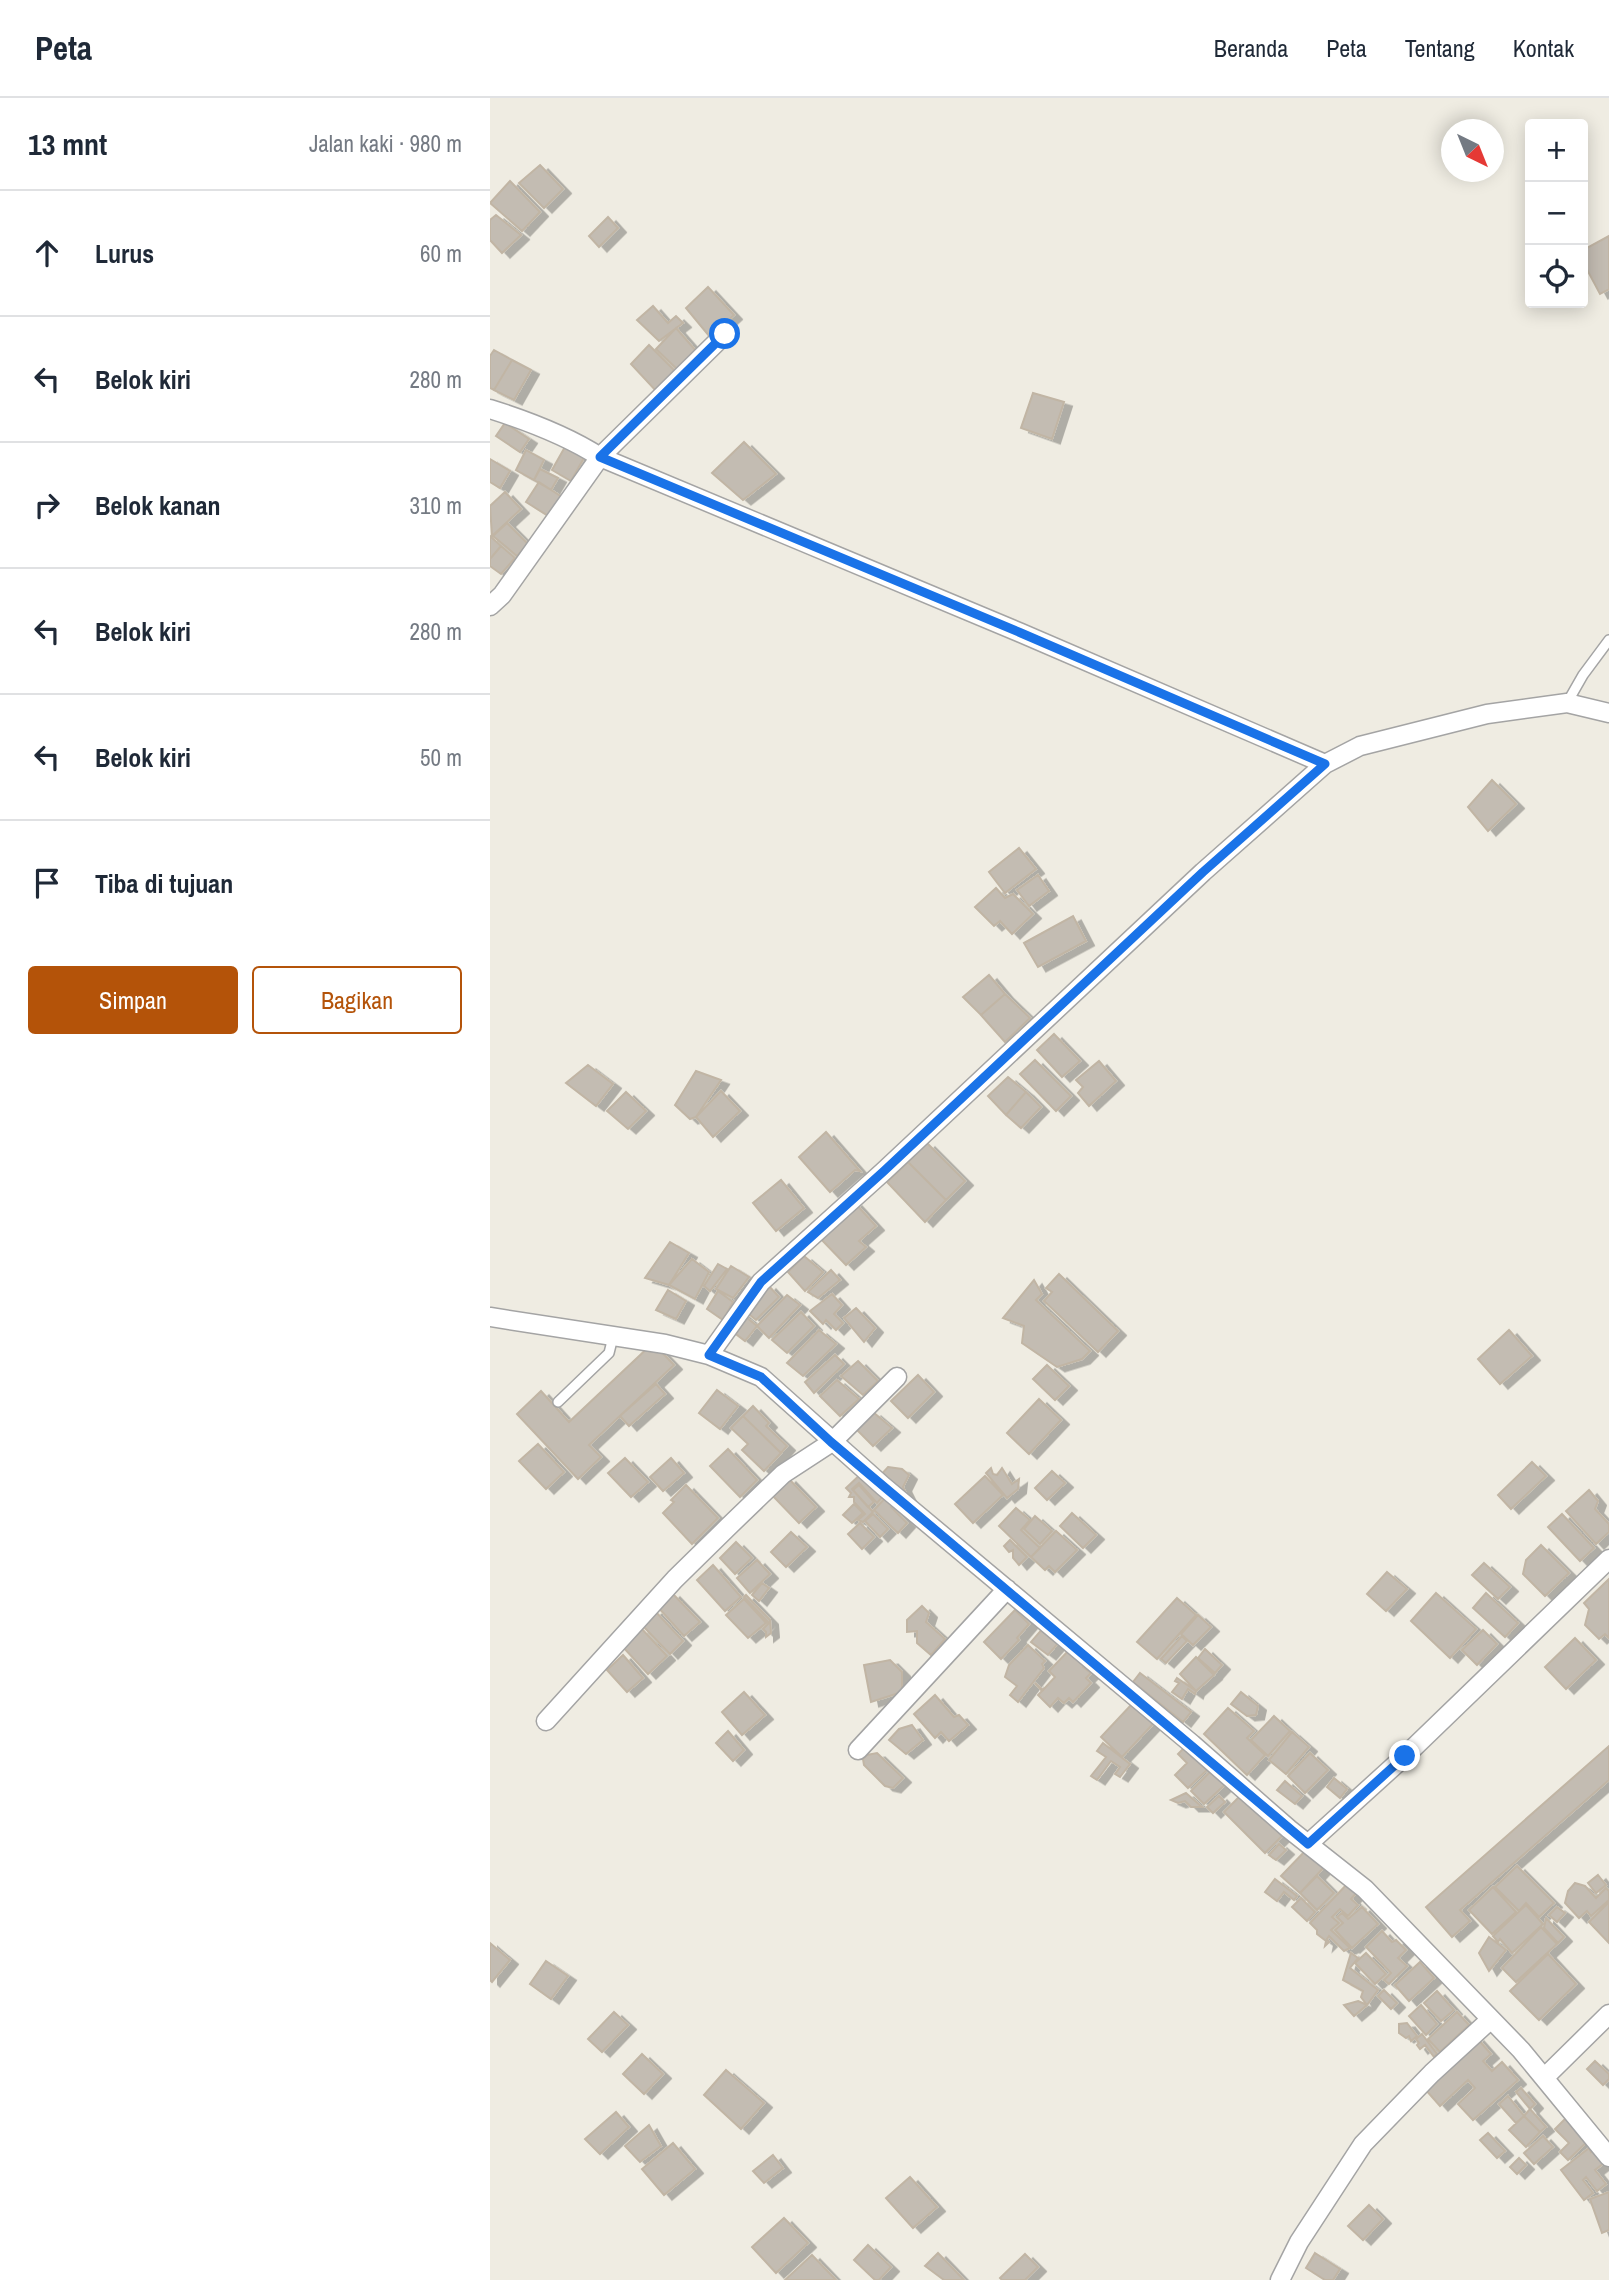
<!DOCTYPE html>
<html lang="id">
<head>
<meta charset="utf-8">
<style>
	body { margin:0; font-family:"Archivo Narrow",sans-serif; background:#f2f2f3; color:#1f2937 }
	.controls { position:absolute; right:21px; top:21px; display:grid; overflow:hidden; border-radius:7px; box-shadow:0 4px 18px #0003 }
	.controls button { width:63px; height:63px; display:grid; place-items:center; padding:0; border:0; border-bottom:2px solid #e0e1e3; background:#fff; color:#1f2937; font:35px sans-serif }
	.compass { position:absolute; left:951px; top:21px; width:63px; height:63px; border-radius:50%; background:#fff; box-shadow:0 4px 18px #0003; rotate:137deg }
	.stop { position:absolute; width:21px; height:21px; margin:-16px; border:5px solid #1a73e8; border-radius:50%; background:#fff }
	.stop.end { background:#1a73e8; border-color:#fff; box-shadow:0 2px 7px #0008 }
	.list { margin:0; padding:0; list-style:none }
	h2 { display:flex; justify-content:space-between; align-items:center; height:91px; margin:0; padding:0 28px; font-size:30px }
	h2 small { font-size:23px; font-weight:400; color:#747a83 }
	.list li { display:grid; grid-template-columns:46px 1fr auto; gap:21px; align-items:center; box-sizing:border-box; height:126px; padding:0 28px; border-top:2px solid #e0e1e3 }
	.list b { display:block; font-size:26px; white-space:nowrap }
	.list em { font-size:23px; font-style:normal; color:#747a83 }
	.actions { display:flex; gap:14px; padding:21px 28px }
	.actions a { flex:1; padding:16px 0; border:2px solid #b45309; border-radius:7px; text-align:center; font-size:24px; color:#b45309 }
	.actions .main { background:#b45309; color:#fff }
	.icon { flex:none; width:38px; height:38px; fill:none; stroke:currentColor; stroke-width:2; stroke-linecap:round; stroke-linejoin:round }
	.map { position:relative; flex:none; width:1119px; height:2182px; overflow:hidden }
	header { display:flex; align-items:center; gap:42px; box-sizing:border-box; height:98px; padding:0 35px; background:#fff; border-bottom:2px solid #e0e1e3 }
	header strong { font-size:33px }
	nav { display:flex; gap:38px; margin-inline-start:auto; font-size:24px }
	main { display:flex }
	aside { flex:1; background:#fff }
	.map>svg:first-child { display:block }
	.building { fill:#c3bcb2; stroke:#c1b5a4; stroke-width:2; filter:url(#shadow) }
	.lines { fill:none; stroke-linecap:round; stroke-linejoin:round }
	.service-casing { stroke:#a4a4a4; stroke-width:12 }
	.minor-casing { stroke:#a4a4a4; stroke-width:21 }
	.service { stroke:#fff; stroke-width:9 }
	.minor { stroke:#fff; stroke-width:18 }
	.route { stroke:#1a73e8; stroke-width:9 }
</style>
</head>
<body>
<header>
<strong>Peta</strong>
<nav><a>Beranda</a><a>Peta</a><a>Tentang</a><a>Kontak</a></nav>
</header>
<main>
<aside>
<h2>13 mnt<small>Jalan kaki · 980 m</small></h2>
<ul class="list">
<li><svg class="icon" aria-label="ahead" viewBox="0 0 24 24"><path d="M12 20V5M6 11l6-6 6 6"/></svg><div><b>Lurus</b></div><em>60 m</em></li>
<li><svg class="icon" aria-label="left" viewBox="0 0 24 24"><path d="M17 20v-9H6M10 6l-5 5 5 5"/></svg><div><b>Belok kiri</b></div><em>280 m</em></li>
<li><svg class="icon" aria-label="right" viewBox="0 0 24 24"><path d="M7 20v-9h11M14 6l5 5-5 5"/></svg><div><b>Belok kanan</b></div><em>310 m</em></li>
<li><svg class="icon" aria-label="left" viewBox="0 0 24 24"><path d="M17 20v-9H6M10 6l-5 5 5 5"/></svg><div><b>Belok kiri</b></div><em>280 m</em></li>
<li><svg class="icon" aria-label="left" viewBox="0 0 24 24"><path d="M17 20v-9H6M10 6l-5 5 5 5"/></svg><div><b>Belok kiri</b></div><em>50 m</em></li>
<li><svg class="icon" aria-label="arrive" viewBox="0 0 24 24"><path d="M6 21V4h12l-3 4 3 4H6"/></svg><div><b>Tiba di tujuan</b></div></li>
</ul>
<div class="actions"><a class="main">Simpan</a><a>Bagikan</a></div>
</aside>
<div class="map">
<svg width="1119" height="2182" viewBox="0 0 1119 2182">
	<defs>
		<filter id="shadow"><feDropShadow dx="8" dy="4.5" stdDeviation="0" flood-color="#0004"/></filter>
	</defs>
	<rect width="100%" height="100%" fill="#efece2"/>
	<!-- building -->
	<path class="building" d="M50,67L73,91L54,110L29,85Z
		M20,83L50,114L32,133L0,105Z
		M6,117L31,137L12,155L0,142V122Z
		M118,119L128,130L109,149L99,138Z
		M1119,138V191L1110,196L1093,164V152Z
		M218,189L244,217L220,239L196,210Z
		M163,208L178,225L186,218L193,225L169,243L147,222Z
		M186,230L207,254L188,272L166,251Z
		M159,247L184,272L167,294L141,266Z
		M4,252L22,262L4,292L0,290V258Z
		M22,262L41,272L24,302L4,292Z
		M543,295L574,304L562,341L531,330Z
		M15,325L39,341L30,354L6,338Z
		M254,344L286,376L253,402L222,375Z
		M76,347L95,358L81,383L62,372Z
		M36,352L54,362L44,382L26,372Z
		M0,361L20,373L10,390L0,384Z
		M50,371L68,380L61,392L44,382Z
		M49,384L72,399L60,419L36,404Z
		M15,394L31,411L2,438L0,408Z
		M17,425L38,446L27,458L3,438Z
		M0,438L11,448L0,461Z
		M11,448L25,460L11,476L0,468V461Z
		M1002,682L1026,706L998,733L978,709Z
		M529,750L546,771L515,795L499,774Z
		M548,777L559,793L539,808L527,792Z
		M506,790L515,800L523,796L543,816L522,836L510,823L504,828L485,809Z
		M583,818L596,843L548,869L534,845Z
		M499,877L515,896L491,917L473,899Z
		M515,896L540,920L515,944L491,917Z
		M564,936L590,963L572,979L547,952Z
		M545,962L581,998L566,1013L530,976Z
		M609,963L626,983L599,1008L588,995L593,989L586,982Z
		M98,967L123,986L106,1008L76,985Z
		M206,973L231,982L206,1019L200,1021L185,1007Z
		M518,979L536,994L516,1017L498,998Z
		M231,993L250,1013L223,1039L206,1019Z
		M136,994L156,1013L138,1031L117,1013Z
		M536,994L551,1009L531,1030L516,1017Z
		M336,1034L370,1073L365,1072L340,1094L309,1059Z
		M437,1045L475,1083L456,1102L418,1064Z
		M418,1064L456,1102L435,1124L397,1084Z
		M291,1082L314,1110L286,1133L263,1105Z
		M364,1104L386,1128L369,1143L376,1149L356,1167L328,1138Z
		M180,1144L199,1155L179,1187L155,1180Z
		M314,1158L333,1174L315,1193L298,1174Z
		M202,1161L219,1174L205,1201L179,1187Z
		M228,1166L237,1171L220,1193L214,1188Z
		M241,1168L259,1179L243,1200L226,1191Z
		M341,1172L350,1182L328,1200L318,1194Z
		M569,1176L628,1233L608,1254L554,1203L562,1194L556,1190Z
		M544,1182L552,1196L546,1202L600,1253L592,1261L567,1269L532,1245L534,1228L513,1220Z
		M278,1187L289,1199L266,1222L255,1213Z
		M178,1192L196,1203L186,1221L166,1212Z
		M228,1193L243,1204L233,1222L217,1211Z
		M342,1196L352,1207L344,1216L353,1225L346,1232L336,1222L333,1226L320,1213Z
		M297,1197L310,1207L279,1240L267,1228Z
		M366,1210L385,1230L374,1244L354,1220Z
		M250,1214L267,1228L255,1243L238,1230Z
		M311,1214L324,1228L297,1255L282,1242Z
		M329,1232L346,1246L313,1278L297,1265Z
		M1019,1232L1042,1258L1010,1286L988,1261Z
		M163,1245L184,1267L99,1347L111,1359L88,1381L27,1316L51,1293L79,1324Z
		M345,1257L354,1266L324,1295L315,1284Z
		M368,1263L388,1283L373,1297L351,1278Z
		M557,1267L579,1288L565,1302L543,1281Z
		M428,1277L444,1294L418,1320L401,1303Z
		M347,1282L369,1301L350,1318L330,1298Z
		M166,1286L175,1296L139,1328L130,1318Z
		M227,1292L248,1308L230,1331L209,1315Z
		M549,1301L571,1322L539,1356L517,1335Z
		M263,1308L279,1325L276,1328L297,1348L291,1355L253,1318Z
		M383,1314L402,1330L383,1348L363,1328Z
		M253,1318L291,1355L274,1373L252,1352L258,1346L241,1330Z
		M48,1346L74,1374L56,1391L29,1363Z
		M238,1351L267,1382L250,1399L220,1368Z
		M135,1360L158,1384L141,1399L118,1375Z
		M181,1360L194,1375L173,1393L160,1379Z
		M1042,1364L1056,1378L1021,1411L1008,1397Z
		M398,1369L412,1371L419,1377L413,1389L419,1401L388,1380Z
		M501,1370L503,1376L507,1377L512,1370L522,1386L529,1381L528,1391L517,1400L496,1375Z
		M562,1373L575,1385L557,1402L545,1390Z
		M373,1374L395,1396L387,1405L369,1385L362,1391L383,1414L373,1424L368,1422L375,1416L364,1404V1399H359L361,1395L356,1390Z
		M495,1378L513,1397L483,1425L465,1406Z
		M298,1380L326,1409L309,1425L281,1396Z
		M196,1387L228,1420L202,1446L173,1415L184,1404L181,1402Z
		M369,1387L384,1404L378,1409L363,1392Z
		M1099,1392L1108,1403L1105,1411L1119,1426V1434L1106,1446L1076,1413Z
		M400,1395L408,1402L401,1409L417,1425L408,1435L384,1412Z
		M364,1406L373,1415L362,1425L353,1417Z
		M526,1410L540,1422L531,1432L550,1450L541,1459L509,1428Z
		M582,1415L606,1437L593,1450L570,1428Z
		M383,1416L398,1431L390,1439L375,1423Z
		M1072,1416L1104,1450L1090,1463L1058,1429Z
		M545,1418L562,1433L550,1446L534,1431Z
		M370,1425L384,1439L372,1451L358,1436Z
		M566,1433L587,1452L565,1474L559,1468L555,1472L541,1459Z
		M301,1434L317,1449L296,1469L281,1454Z
		M520,1442L537,1459L529,1467L523,1460V1452L519,1454L514,1448Z
		M246,1444L262,1460L245,1476L230,1460Z
		M1051,1447L1079,1475L1055,1498L1033,1476L1036,1462Z
		M267,1462L280,1476L260,1495L247,1480Z
		M994,1465L1020,1489L1008,1501L982,1477Z
		M223,1467L251,1499L235,1513L207,1482Z
		M897,1474L917,1491L896,1513L877,1496Z
		M1119,1481V1540L1115,1536L1109,1541L1095,1527L1099,1511L1094,1505Z
		M272,1485L279,1490L269,1503L262,1497Z
		M182,1495L210,1524L194,1538L167,1508Z
		M946,1495L986,1531L960,1560L921,1523Z
		M996,1495L1028,1525L1015,1539L983,1510Z
		M256,1497L280,1522L281,1535L276,1539V1534L273,1531L279,1525L254,1499Z
		M687,1500L706,1517L667,1561L647,1544Z
		M254,1501L276,1525L258,1540L236,1517Z
		M432,1508L439,1515L436,1524L455,1541L441,1557L427,1545V1533L417,1534V1522Z
		M164,1512L193,1543L180,1556L150,1525Z
		M525,1512L539,1526L527,1540L529,1542L511,1561L494,1544Z
		M708,1517L721,1529L703,1547L691,1536Z
		M151,1530L177,1558L158,1576L132,1548Z
		M553,1530L570,1543L558,1557L541,1544Z
		M993,1532L1007,1546L987,1567L972,1552Z
		M692,1538L697,1543L676,1565L671,1561Z
		M1085,1540L1106,1562L1076,1591L1055,1569Z
		M538,1547L555,1563L552,1566L554,1570L528,1604L520,1597L527,1588L515,1579L519,1567Z
		M581,1550L596,1565L593,1569L601,1575L596,1580L601,1585L583,1604L579,1600L574,1605L568,1600L560,1609L548,1597L552,1593L545,1585L553,1592L565,1579L559,1573Z
		M715,1551L732,1567L725,1575L708,1560Z
		M133,1557L153,1580L137,1594L117,1572Z
		M706,1559L724,1577L706,1593L690,1576Z
		M400,1562L412,1574V1594L381,1604L374,1567Z
		M650,1575L701,1614L693,1624L643,1584Z
		M687,1580L706,1593L705,1596L698,1591L692,1601L682,1594L689,1585L685,1583Z
		M254,1594L275,1617L252,1637L232,1614Z
		M751,1594L768,1608L766,1617L757,1618L741,1606Z
		M445,1597L464,1619L469,1617L478,1627L459,1643L451,1634L445,1640L424,1616Z
		M642,1606L663,1626L632,1659L611,1639Z
		M738,1610L764,1633L757,1640L775,1657L757,1677L714,1636Z
		M784,1618L800,1633L778,1658L761,1642Z
		M422,1627L433,1642L416,1656L399,1642L409,1631Z
		M238,1633L254,1652L243,1663L226,1645Z
		M802,1634L819,1649L796,1676L779,1662Z
		M613,1645L640,1666L630,1679L625,1676L630,1669L621,1663L607,1682L601,1678L616,1659L607,1653Z
		M696,1648L719,1670L698,1690L685,1677L697,1665L688,1656Z
		M1119,1648V1682L970,1812L980,1823L962,1839L936,1809Z
		M387,1655L413,1680L403,1690L395,1688L374,1667L373,1661L377,1657Z
		M820,1655L838,1672L815,1695L798,1678Z
		M725,1669L739,1683L714,1706L701,1693Z
		M844,1680L857,1691L850,1700L837,1689Z
		M795,1683L812,1698L805,1706L787,1692Z
		M696,1695L712,1709H701L695,1703L688,1705L681,1702Z
		M753,1695L794,1736L775,1755L734,1714Z
		M729,1698L735,1704L723,1715L717,1709Z
		M789,1746L796,1752L786,1762L779,1757Z
		M819,1749L837,1766L810,1795L791,1778Z
		M1027,1768L1064,1805L1049,1819L1036,1805L1029,1813L1005,1789Z
		M1108,1777L1116,1787L1106,1795L1098,1785Z
		M827,1778L844,1795L827,1812L810,1795Z
		M785,1781L807,1798L804,1802L794,1794L787,1803L775,1794Z
		M860,1783L869,1792L861,1801L868,1807L858,1818L850,1811L842,1819L849,1825L841,1832L860,1850L854,1853L839,1838L837,1841L839,1844L835,1848L836,1843L827,1836V1832L820,1825Z
		M1085,1785L1095,1788L1106,1800L1116,1790L1119,1793V1802L1101,1818L1097,1813L1089,1820L1075,1805L1078,1793Z
		M1003,1789L1026,1814L1002,1836L979,1812Z
		M811,1800L825,1814L817,1823L802,1809Z
		M1119,1804V1845L1099,1824Z
		M1036,1807L1053,1826L1022,1855L1010,1841L1008,1844L1003,1838Z
		M872,1809L888,1826L862,1850L845,1832L853,1825L847,1819L852,1815L858,1821Z
		M1067,1809L1075,1815L1067,1824L1059,1817Z
		M1056,1820L1074,1839L1068,1845L1054,1830Z
		M1051,1829L1067,1846L1026,1884L1012,1870Z
		M892,1833L902,1844L906,1842L916,1852L908,1860L917,1868L899,1886L894,1882L901,1875L876,1849Z
		M999,1839L1016,1852L999,1873L989,1855Z
		M0,1845L20,1862L2,1884L0,1882Z
		M861,1855L868,1860L860,1870L888,1892L877,1907L871,1899L873,1893L853,1882Z
		M876,1855L896,1876L885,1886L865,1865Z
		M1058,1856L1086,1886L1049,1922L1020,1893Z
		M56,1863L78,1878L61,1901L40,1886Z
		M930,1864L944,1880L919,1903L905,1887Z
		M894,1892L907,1905L901,1911L888,1898Z
		M947,1893L964,1912L951,1923L934,1905Z
		M868,1903L877,1907L864,1918L854,1907Z
		M931,1907L947,1926L936,1937L919,1918Z
		M124,1914L138,1927L112,1954L98,1941Z
		M967,1914L979,1927L950,1954L938,1941Z
		M917,1925L927,1938L921,1943L919,1938L916,1940L909,1935V1926Z
		M932,1936L947,1956L944,1959L935,1947L930,1951L927,1947L929,1945L926,1941Z
		M986,1939L1001,1956L993,1963L1002,1973L1012,1964L1028,1982L983,2022L968,2006L985,1990L978,1982L950,2008L935,1991Z
		M152,1956L173,1976L154,1996L133,1976Z
		M1105,1963L1119,1976V1981L1113,1987L1097,1971Z
		M236,1972L274,2005L251,2031L214,1997Z
		M1031,1990L1045,2006L1040,2011L1026,1994Z
		M1018,1998L1034,2018L1026,2025L1009,2006Z
		M1040,2011L1056,2029L1050,2034L1034,2018Z
		M126,2014L139,2029L110,2056L95,2041Z
		M1034,2018L1050,2034L1036,2049L1019,2032Z
		M1077,2019L1099,2042L1078,2062L1070,2054L1079,2045L1065,2031Z
		M159,2027L171,2048L150,2064L135,2048Z
		M998,2035L1015,2053L1007,2060L990,2042Z
		M1053,2038L1063,2049L1044,2066L1034,2055Z
		M183,2045L205,2071L174,2097L152,2071Z
		M1108,2049L1118,2062L1105,2072L1116,2086L1107,2093L1096,2079L1093,2082L1103,2095L1094,2102L1071,2072L1099,2050L1101,2054Z
		M283,2057L293,2070L274,2085L263,2073Z
		M1029,2060L1036,2067L1027,2076L1020,2069Z
		M420,2079L447,2109L423,2130L396,2100Z
		M1119,2094V2132L1112,2135L1100,2101Z
		M879,2107L893,2121L873,2142L858,2128Z
		M294,2120L318,2145L286,2175L262,2149Z
		M378,2147L401,2169L389,2182H385L364,2162Z
		M448,2155L474,2182H454L435,2168Z
		M825,2155L850,2171L843,2182H835L816,2170Z
		M535,2156L548,2169L535,2182H512L510,2180Z
		M322,2157L346,2182H295Z"/>
	<g class="lines">
		<!-- service casing -->
		<g class="service-casing">
			<path id="service" d="M1077,605L1093,577L1119,542
				M68,1304L119,1255L121,1247L120,1237"/>
		</g>
		<!-- minor casing -->
		<g class="minor-casing">
			<path id="minor" d="M0,311C38,323 76,337 110,359L531,535L835,666
				M0,508L12,497L110,359L235,236
				M0,1219L175,1246L219,1257L271,1279L393,1388L702,1646L799,1731L875,1791L1031,1952L1119,2059
				M219,1257L271,1184L394,1073L713,774L835,666L870,648L997,616L1077,605L1119,615
				M56,1623L185,1481L238,1429L293,1376L342,1344L407,1279
				M368,1652L517,1491
				M818,1746L915,1658L1119,1461
				M1054,1980L1119,1916
				M790,2182L809,2144L873,2046L942,1975L1001,1921"/>
		</g>
		<!-- service -->
		<use href="#service" class="service"/>
		<!-- minor -->
		<use href="#minor" class="minor"/>
	</g>
	<g class="lines">
		<!-- route -->
		<path class="route" d="M235,236L110,359L531,535L835,666L713,774L394,1073L271,1184L219,1257L271,1279L341,1344L818,1746L915,1658"/>
	</g>
</svg>
<div class="controls">
<button>+</button>
<button>−</button>
<button><svg class="icon" aria-label="locate" viewBox="0 0 24 24"><circle cx="12" cy="12" r="6"/><path d="M12 2v4M12 18v4M2 12h4M18 12h4"/></svg></button>
</div>
<svg class="compass" viewBox="-18 -18 36 36"><path d="M0-13l5 13h-10z" fill="#e53935"/><path d="M0 13l5-13h-10z" fill="#747a83"/></svg>
<div class="stop" style="left:235px;top:236px"></div>
<div class="stop end" style="left:915px;top:1658px"></div>
</div>
</main>
</body>
</html>
